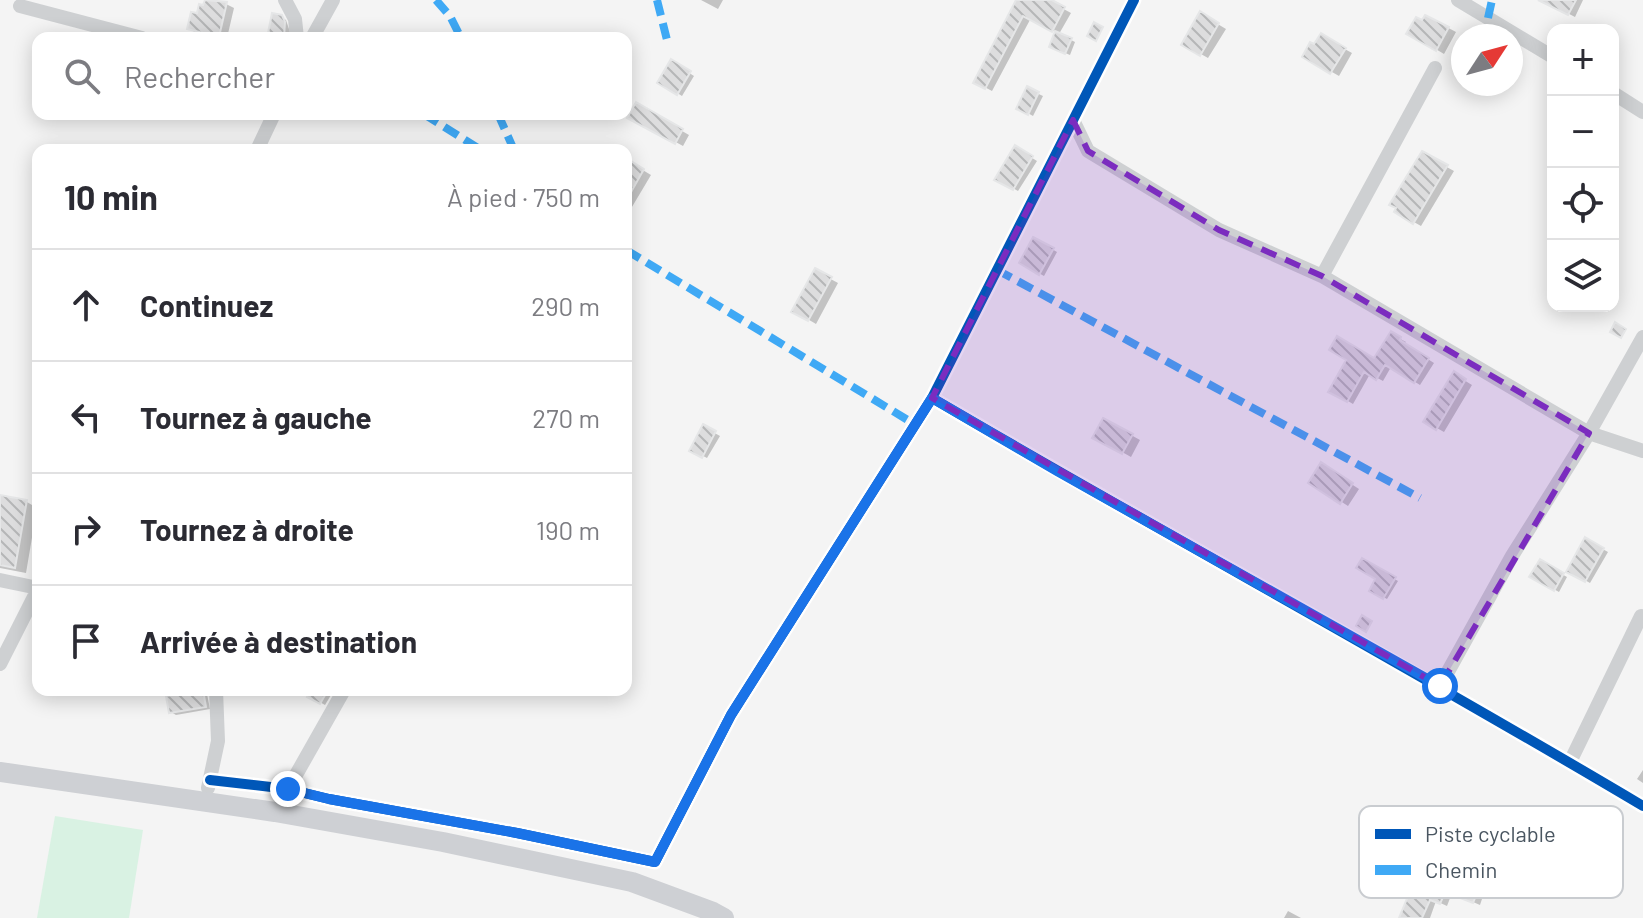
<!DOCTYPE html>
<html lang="fr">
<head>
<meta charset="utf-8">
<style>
	body { margin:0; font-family:Barlow,sans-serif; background:#f7f7f7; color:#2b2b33 }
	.controls { position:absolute; right:24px; top:24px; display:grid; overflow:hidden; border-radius:16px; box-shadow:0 4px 20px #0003 }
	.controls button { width:72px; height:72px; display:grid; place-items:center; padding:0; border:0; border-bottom:2px solid #e1e1e2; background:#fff; color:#2b2b33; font:40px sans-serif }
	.compass { position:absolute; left:1451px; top:24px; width:72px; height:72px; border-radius:50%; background:#fff; box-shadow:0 4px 20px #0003; rotate:54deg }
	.stop { position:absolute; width:24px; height:24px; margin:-18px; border:6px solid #1a73e8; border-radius:50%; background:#fff }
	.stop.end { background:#1a73e8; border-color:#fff; box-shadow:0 2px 8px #0008 }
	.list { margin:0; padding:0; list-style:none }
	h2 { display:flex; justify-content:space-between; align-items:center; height:104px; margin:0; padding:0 32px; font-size:34px }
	h2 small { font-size:26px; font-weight:400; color:#7c7c81 }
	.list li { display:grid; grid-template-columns:52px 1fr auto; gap:24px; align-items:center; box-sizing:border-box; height:112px; padding:0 32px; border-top:2px solid #e1e1e2 }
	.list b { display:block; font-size:30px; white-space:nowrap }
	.list em { font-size:26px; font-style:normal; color:#7c7c81 }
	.icon { flex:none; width:44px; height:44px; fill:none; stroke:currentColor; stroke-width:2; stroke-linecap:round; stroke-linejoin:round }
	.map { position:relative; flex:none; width:1643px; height:918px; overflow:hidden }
	.search { position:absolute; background:#fff; box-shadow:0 4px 20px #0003; left:32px; top:32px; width:600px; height:88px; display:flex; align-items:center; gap:20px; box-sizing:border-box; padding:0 28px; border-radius:16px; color:#7c7c81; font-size:30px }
	.panel { position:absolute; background:#fff; box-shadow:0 4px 20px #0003; left:32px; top:144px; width:600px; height:552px; border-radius:16px }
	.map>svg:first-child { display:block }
	.grass { fill:#d9f2e3 }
	.shadow { fill:#0003 }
	.building { fill:url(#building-back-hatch); stroke:#e5e6e7; stroke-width:2 }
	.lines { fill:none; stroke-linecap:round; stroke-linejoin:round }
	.street { stroke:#ced0d2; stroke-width:14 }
	.secondary { stroke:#ced0d4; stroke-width:20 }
	.quiet { stroke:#3fa9f5; stroke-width:8; stroke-dasharray:16 8; stroke-linecap:butt }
	.cycleway-casing { stroke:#fff; stroke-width:15 }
	.cycleway { stroke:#0057b8; stroke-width:10 }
	.route { stroke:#1a73e8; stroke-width:10 }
	.marked { fill:#7b2cbf; fill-opacity:0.2; stroke:#7b2cbf; stroke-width:6; stroke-dasharray:16 10; stroke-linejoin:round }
	.key { fill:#fff; stroke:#c9ccd0; stroke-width:2 }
	.key-label { font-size:22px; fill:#4a5661 }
</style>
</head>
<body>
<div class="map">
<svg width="1643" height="918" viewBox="0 0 1643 918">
	<defs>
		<pattern id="building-back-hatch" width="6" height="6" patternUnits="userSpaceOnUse" patternTransform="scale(2)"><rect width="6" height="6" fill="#ddddde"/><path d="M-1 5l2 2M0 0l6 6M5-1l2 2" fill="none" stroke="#b5b6b7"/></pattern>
	</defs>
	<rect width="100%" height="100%" fill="#f4f4f4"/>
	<!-- grass -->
	<path class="grass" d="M55,816L143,830L129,918H37Z"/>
	<!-- shadow -->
	<path class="shadow" d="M207,0L226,4L234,8L227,38L196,33L189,28L205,7Z
		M701,0H723L718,9Z
		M1018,0H1047L1071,13L1059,34L1075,42L1070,55L1056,49L1057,33L1031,18L992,91L975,82Z
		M1547,0H1583L1575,17L1546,2Z
		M1201,14L1226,29L1208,58L1183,44Z
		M281,17L286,20L290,32L289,38H269Z
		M1441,24L1456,32L1444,54L1409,33Z
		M1321,36L1352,53L1339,76L1304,56L1315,47Z
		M672,62L694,76L682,96L660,82Z
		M1028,89L1043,96L1033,116L1019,108Z
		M637,105L689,135L683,146L630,117Z
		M1016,148L1037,161L1018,191L997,179Z
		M1423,154L1454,171L1421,226L1396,212Z
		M626,160L651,175L626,217Z
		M1034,239L1057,252L1044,276L1021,263Z
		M816,271L838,283L816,324L794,311Z
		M1391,334L1406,342L1404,344L1434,363L1420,385L1391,367L1383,381L1370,374L1353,404L1331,391L1375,361Z
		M1454,374L1472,385L1444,432L1426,422Z
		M1104,420L1140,440L1131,457L1095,437Z
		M704,427L720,436L707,458L692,450Z
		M1322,465L1359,489L1348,506L1311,482Z
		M0,497L27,502L37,508L26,573L0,568Z
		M1586,540L1608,552L1590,583L1569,571Z
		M1363,561L1398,581L1387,599L1371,590L1378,578Z
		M1540,562L1567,577L1559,592L1532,577Z
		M313,690H334L325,705L309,696Z
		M202,691L207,694L210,709L176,715L171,712Z
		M1643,770V783L1637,779Z
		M1452,879L1484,893L1480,905L1452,893L1447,906L1436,901L1430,918H1404L1416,882L1446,894Z
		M1288,911L1301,918H1284Z"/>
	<!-- building -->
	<path class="building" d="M205,0L227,2L219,37L187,29L191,12L197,13L199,4L203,5Z
		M1016,0H1052L1065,7L1052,32L1023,16L985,89L973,83Z
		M1538,0H1576L1568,15Z
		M1200,11L1219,23L1200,56L1181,45Z
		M272,13L282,15L285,22L284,38H267Z
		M1425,15L1449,27L1436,51L1406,34L1416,17L1422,20Z
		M1094,22L1103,27L1096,41L1087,36Z
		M1055,31L1072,38L1065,54L1049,47Z
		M1321,33L1346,48L1330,74L1302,57L1310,42L1314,44Z
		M671,59L691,71L677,95L657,83Z
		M1027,86L1039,92L1028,115L1016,109Z
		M636,102L683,129L675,144L627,118Z
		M1015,145L1033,156L1013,190L994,180Z
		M1422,151L1448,165L1413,224L1394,212L1396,208L1389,205Z
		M626,158L644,169L626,201Z
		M1033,237L1054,248L1039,275L1019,263Z
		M815,268L832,277L808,321L791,312Z
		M1615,322L1626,329L1621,338L1610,332Z
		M1391,331L1401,337L1400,340L1429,358L1414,383L1385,365L1376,380L1364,372L1347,402L1328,392L1346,360L1329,350L1337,336L1374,358Z
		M1454,371L1466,379L1436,430L1423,422Z
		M1103,418L1133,434L1122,454L1092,438Z
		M703,424L716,431L702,458L689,451Z
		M1321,462L1353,483L1340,504L1308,483Z
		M0,495L27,500L15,568L0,565Z
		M1585,537L1604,548L1585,582L1566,572Z
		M1362,558L1396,577L1383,599L1369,591L1375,579L1356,568Z
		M1540,559L1564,573L1554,591L1529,577Z
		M1362,615L1372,621L1366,632L1356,626Z
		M203,690L206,707L169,713L166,696Z
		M311,690H328L320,704L307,697Z
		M1451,877L1479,888L1473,903L1445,892L1440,904L1430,900L1422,918H1399L1415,879L1445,892Z"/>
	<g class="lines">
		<!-- street -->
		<path class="street" d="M285,0L295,19L297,38
			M1458,0L1553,57
			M20,6L142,38
			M312,38L333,0
			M1613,93L1643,112
			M1073,120L1088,151L1219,230L1322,276L1589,433L1643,451
			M257,150L274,114
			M1322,276L1435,68
			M932,398C1168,536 1408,666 1643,806
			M0,580L38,588
			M0,664L38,589
			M1440,686L1512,556L1589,433L1643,337
			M1570,762L1641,616
			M210,780L288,789L329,799L517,833L655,862L731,715L932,398L1134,0
			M208,788L218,741L216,690
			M288,789L344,690"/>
		<!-- secondary -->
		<path class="secondary" d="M0,772L275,812L443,842L632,882L713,912L724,918"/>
		<!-- quiet -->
		<path class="quiet" d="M436,0L450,16L461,38
			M657,0L667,40
			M1488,18L1492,0
			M424,114L481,150
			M498,114L514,150
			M626,250L916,425
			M997,270L1420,498"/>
		<!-- cycleway casing -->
		<g class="cycleway-casing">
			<path id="cycleway" d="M932,398C1168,536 1408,666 1643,806
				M210,780L288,789L329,799L517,833L655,862L731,715L932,398L1134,0"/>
		</g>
		<!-- cycleway -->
		<use href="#cycleway" class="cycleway"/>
	</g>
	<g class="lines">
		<!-- route -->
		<path class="route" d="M288,789L329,799L517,833L655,862L731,715L932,398L1057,471L1440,686"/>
	</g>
	<!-- marked area -->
	<path class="marked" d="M1073,120L1088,151L1219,230L1322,276L1589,433L1440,686L932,398Z"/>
	<!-- legend -->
	<rect x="1359" y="806" width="264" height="92" rx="12" class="key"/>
	<rect x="1375" y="829" width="36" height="10" fill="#0057b8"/>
	<rect x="1375" y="865" width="36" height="10" fill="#3fa9f5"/>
	<g class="key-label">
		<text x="1425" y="842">Piste cyclable</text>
		<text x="1425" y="878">Chemin</text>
	</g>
</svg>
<div class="controls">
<button>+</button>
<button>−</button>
<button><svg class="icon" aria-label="locate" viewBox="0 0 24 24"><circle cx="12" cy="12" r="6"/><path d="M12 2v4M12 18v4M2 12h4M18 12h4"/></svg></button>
<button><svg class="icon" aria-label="layers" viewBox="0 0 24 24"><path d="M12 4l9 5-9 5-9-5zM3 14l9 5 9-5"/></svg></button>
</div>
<svg class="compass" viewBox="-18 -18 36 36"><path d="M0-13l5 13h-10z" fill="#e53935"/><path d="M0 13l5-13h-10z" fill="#7c7c81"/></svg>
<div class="stop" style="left:1440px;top:686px"></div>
<div class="stop end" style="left:288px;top:789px"></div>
<div class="search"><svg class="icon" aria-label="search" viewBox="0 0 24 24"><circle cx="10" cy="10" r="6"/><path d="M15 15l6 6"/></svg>Rechercher</div>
<section class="panel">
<h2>10 min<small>À pied · 750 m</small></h2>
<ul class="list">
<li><svg class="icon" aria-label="ahead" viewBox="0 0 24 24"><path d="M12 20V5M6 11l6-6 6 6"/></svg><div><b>Continuez</b></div><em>290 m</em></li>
<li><svg class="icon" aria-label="left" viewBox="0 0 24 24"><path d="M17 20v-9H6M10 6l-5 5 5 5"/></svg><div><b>Tournez à gauche</b></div><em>270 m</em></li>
<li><svg class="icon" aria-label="right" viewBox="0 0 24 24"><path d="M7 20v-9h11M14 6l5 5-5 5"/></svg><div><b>Tournez à droite</b></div><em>190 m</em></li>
<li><svg class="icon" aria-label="arrive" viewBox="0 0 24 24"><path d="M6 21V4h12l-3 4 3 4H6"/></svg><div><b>Arrivée à destination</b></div></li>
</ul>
</section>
</div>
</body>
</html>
